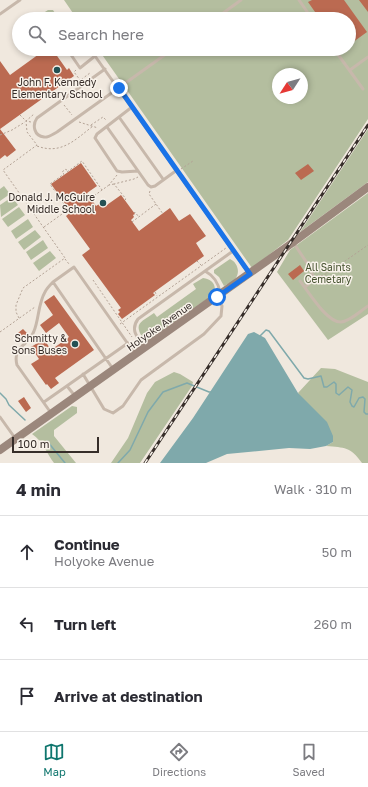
<!DOCTYPE html>
<html lang="en">
<head>
<meta charset="utf-8">
<style>
	body { margin:0; font-family:"Golos Text",sans-serif; background:#f2f2f3; color:#2b2b33 }
	.compass { position:absolute; left:272px; top:68px; width:36px; height:36px; border-radius:50%; background:#fff; box-shadow:0 2px 6px #0003; rotate:234deg }
	.scale { position:absolute; left:12px; bottom:10px; width:87px; box-sizing:border-box; padding-left:4px; border:2px solid #362d29; border-top:0; font-size:11px; line-height:14px; white-space:nowrap; color:#362d29; -webkit-text-stroke:3px #f8f2ea; paint-order:stroke }
	.stop { position:absolute; width:12px; height:12px; margin:-9px; border:3px solid #1a73e8; border-radius:50%; background:#fff }
	.stop.end { background:#1a73e8; border-color:#fff; box-shadow:0 1px 4px #0008 }
	.list { margin:0; padding:0; list-style:none }
	h2 { display:flex; justify-content:space-between; align-items:center; height:52px; margin:0; padding:0 16px; font-size:17px }
	h2 small { font-size:13px; font-weight:400; color:#7c7c81 }
	.list li { display:grid; grid-template-columns:26px 1fr auto; gap:12px; align-items:center; box-sizing:border-box; height:72px; padding:0 16px; border-top:1px solid #e1e1e2 }
	.list b { display:block; font-size:15px; white-space:nowrap }
	.list p { margin:0; font-size:13px; white-space:nowrap; color:#7c7c81 }
	.list em { font-size:13px; font-style:normal; color:#7c7c81 }
	.icon { flex:none; width:22px; height:22px; fill:none; stroke:currentColor; stroke-width:2; stroke-linecap:round; stroke-linejoin:round }
	.map { position:relative; flex:none; width:368px; height:463px; overflow:hidden }
	.search { position:absolute; background:#fff; box-shadow:0 2px 6px #0003; left:12px; right:12px; top:12px; height:44px; display:flex; align-items:center; gap:10px; box-sizing:border-box; padding:0 14px; border-radius:22px; color:#7c7c81; font-size:15px }
	.sheet { height:268px; background:#fff }
	nav { display:flex; justify-content:space-around; align-items:center; box-sizing:border-box; height:56px; border-top:1px solid #e1e1e2; background:#fff; font-size:11px; color:#7c7c81 }
	nav a { display:grid; justify-items:center; gap:2px }
	nav .on { color:#0f766e }
	.map>svg:first-child { display:block }
	.green { fill:#b4be9f; fill-rule:evenodd }
	.water { fill:#7fa9ab }
	.lines { fill:none; stroke-linecap:round; stroke-linejoin:round }
	.stream { stroke:#7fa9ab; stroke-width:1.5 }
	.building { fill:#bb6a51 }
	.path { stroke:#b3a295; stroke-width:1; stroke-dasharray:2 2; stroke-linecap:butt }
	.lane { stroke:#c7b8ab; stroke-width:3 }
	.secondary { stroke:#9b877c; stroke-width:8 }
	.rail-casing { stroke:#362d29; stroke-width:3 }
	.rail { stroke:#f8f2ea; stroke-width:1.5; stroke-dasharray:4.5; stroke-linecap:butt }
	.route { stroke:#1a73e8; stroke-width:5 }
	.poi-dot { fill:#235154; stroke:#f8f2ea; stroke-width:1.5 }
	.labels { text-anchor:middle; stroke-width:3; stroke-linejoin:round; paint-order:stroke }
	.poi-label { font-size:10px; fill:#362d29; stroke:#f8f2ea; text-anchor:end }
	.park-label { font-size:10px; fill:#45522f; stroke:#f8f2ea }
	.street-label { font-size:10px; fill:#362d29; stroke:#f8f2ea }
</style>
</head>
<body>
<div class="map">
<svg width="368" height="463" viewBox="0 0 368 463">
	<rect width="100%" height="100%" fill="#f0e8de"/>
	<!-- green -->
	<path class="green" d="M64,0H368V119L288,240L252,268L98,49H349V19H77ZM278,74H302V98H278Z
		M48,10H53L58,18L56,19H34Z
		M368,129V182L300,232Z
		M4,186L10,194L0,201V189Z
		M368,193V314L328,340L277,272L290,250Z
		M12,197L18,205L1,217L0,205Z
		M19,207L25,215L8,227L2,219Z
		M28,219L33,227L16,239L11,231Z
		M35,230L41,237L24,250L18,242Z
		M43,240L48,248L31,260L26,252Z
		M50,251L56,258L39,271L33,263Z
		M230,259C237,262 241,272 235,279C233,282 227,284 224,286L219,277L214,273V270Z
		M203,278C212,279 217,285 214,294L148,340H144C133,323 140,323 154,313L157,317L196,289L193,284Z
		M321,368L335,369L368,382V463H362C350,446 345,448 326,446L333,442L298,393Z
		M174,372L180,374L193,382L192,386L140,463H111L128,438L147,393L155,382Z
		M72,406L77,407V413L54,430V436L76,463H54C47,454 43,441 32,434Z"/>
	<!-- water -->
	<path class="water" d="M254,332L265,338L298,393L327,422L333,436V442L326,446L310,449L289,448L227,454L206,463H160L193,418L248,334Z"/>
	<g class="lines">
		<!-- stream -->
		<path class="stream" d="M260,336L266,330L269,331L304,378L308,379L321,376L324,387H327L334,382L336,384V393L339,395L348,387L352,390L350,402L352,406L354,407L359,398L363,397L365,399L364,412L366,414H368
			M0,393L6,399L9,405L25,420
			M47,441L65,463
			M118,463L130,450L148,412L163,392L187,383L209,392H211"/>
	</g>
	<!-- building -->
	<path class="building" d="M312,0H344L367,32L349,45V19H320L308,2Z
		M359,0H368V12Z
		M46,49H48L52,55L55,53L67,70L69,68L74,76L0,129L16,150L7,157L5,155L0,159V61L10,75Z
		M81,163L97,186L87,193L96,206L101,203L104,207L121,195L135,214L133,215L134,217L131,220L139,231L170,208L179,221L190,214L206,236L196,243L204,256L157,290L153,293L155,295L122,319L118,314L120,312L118,310L121,308L82,255L90,249L66,216L71,212L51,184Z
		M308,164L314,171L301,180L295,173Z
		M300,265L304,271L293,280L288,274Z
		M54,295L94,350L55,378L59,383L51,389L47,384L46,385L31,364L39,359L31,347L44,339L51,350L69,337L59,323L46,333L40,325L53,315L44,302Z
		M23,329L28,334L18,341L14,336Z
		M24,397L31,408L26,412L18,401Z"/>
	<g class="lines">
		<!-- path -->
		<path class="path" d="M76,70L74,72L80,80
			M75,84L90,73
			M64,105L72,115
			M20,115L26,121L34,114
			M79,122L98,128
			M91,125L103,117L106,120
			M0,135L12,130L25,122
			M37,146C61,155 75,140 93,126
			M181,169L193,161
			M114,184L109,185L117,175
			M150,191L149,194L163,214
			M91,198L109,185
			M125,200L126,199L114,184L134,179L138,177
			M68,210L50,184L64,174L62,172L66,169L67,172L82,161L102,190
			M134,213L135,212L138,216
			M132,222L156,204
			M44,227L69,209
			M65,259L69,264
			M197,261L201,265
			M317,276H321L328,273L368,245
			M93,280L132,337
			M155,292L157,296
			M19,318L16,312V305L23,288L65,258L3,170L37,145L27,132L26,121L31,122
			M120,324L226,248
			M0,332L35,307"/>
		<!-- lane -->
		<path class="lane" d="M299,0L312,19
			M0,14L20,0
			M215,19L241,0
			M67,49L80,68L95,56
			M90,49L248,272
			M334,49L363,89
			M105,69L37,118C32,125 34,136 44,137C48,138 53,134 57,132L173,49
			M350,70L368,57
			M132,107L97,134L95,138L117,171L122,172L138,171
			M119,117L163,179
			M107,127L148,185L151,187L155,186L177,170
			M293,242L309,266L313,276L310,283L305,287
			M205,271C214,276 218,282 220,292
			M300,281C308,291 327,323 341,322C351,321 360,311 368,306
			M144,346C137,337 130,330 138,319L233,251
			M113,369L53,282L74,267L135,354
			M83,374L104,409L113,413L123,406L141,380L204,334L221,316L222,306L218,298
			M67,386L75,396
			M44,402L128,343
			M51,413L17,365C12,346 29,346 34,331C39,319 38,304 45,292C47,288 50,285 53,282
			M0,417L15,438"/>
		<!-- secondary -->
		<path class="secondary" d="M0,450L288,246L368,187"/>
		<!-- rail casing -->
		<g class="rail-casing">
			<path id="rail" d="M145,463L368,125"/>
		</g>
		<!-- rail -->
		<use href="#rail" class="rail"/>
	</g>
	<g class="lines">
		<!-- route -->
		<path class="route" d="M119,88L250,274L217,297"/>
	</g>
	<!-- markers -->
	<g class="poi-dot">
		<circle cx="57" cy="70" r="4"/>
		<circle cx="103" cy="203" r="4"/>
		<circle cx="75" cy="344" r="4"/>
	</g>
	<g class="labels">
		<!-- poi labels -->
		<g class="poi-label">
			<text x="57" y="86" text-anchor="middle">John F. Kennedy<tspan x="57" dy="12">Elementary School</tspan></text>
			<text x="95" y="201">Donald J. McGuire<tspan x="95" dy="12">Middle School</tspan></text>
			<text x="67" y="342">Schmitty &amp;<tspan x="67" dy="12">Sons Buses</tspan></text>
		</g>
		<!-- park labels -->
		<g class="park-label">
			<text x="328" y="271">All Saints<tspan x="328" dy="12">Cemetary</tspan></text>
		</g>
		<!-- street labels -->
		<g class="street-label">
			<text transform="translate(159 326) rotate(-35)" y="4">Holyoke Avenue</text>
		</g>
	</g>
</svg>
<svg class="compass" viewBox="-18 -18 36 36"><path d="M0-13l5 13h-10z" fill="#e53935"/><path d="M0 13l5-13h-10z" fill="#7c7c81"/></svg>
<div class="scale">100 m</div>
<div class="stop" style="left:217px;top:297px"></div>
<div class="stop end" style="left:119px;top:88px"></div>
<div class="search"><svg class="icon" aria-label="search" viewBox="0 0 24 24"><circle cx="10" cy="10" r="6"/><path d="M15 15l6 6"/></svg>Search here</div>
</div>
<section class="sheet">
<h2>4 min<small>Walk · 310 m</small></h2>
<ul class="list">
<li><svg class="icon" aria-label="ahead" viewBox="0 0 24 24"><path d="M12 20V5M6 11l6-6 6 6"/></svg><div><b>Continue</b><p>Holyoke Avenue</p></div><em>50 m</em></li>
<li><svg class="icon" aria-label="left" viewBox="0 0 24 24"><path d="M17 20v-9H6M10 6l-5 5 5 5"/></svg><div><b>Turn left</b></div><em>260 m</em></li>
<li><svg class="icon" aria-label="arrive" viewBox="0 0 24 24"><path d="M6 21V4h12l-3 4 3 4H6"/></svg><div><b>Arrive at destination</b></div></li>
</ul>
</section>
<nav>
<a class="on"><svg class="icon" aria-label="map" viewBox="0 0 24 24"><path d="M3 6l6-2 6 2 6-2v14l-6 2-6-2-6 2zM9 4v14M15 6v14"/></svg>Map</a>
<a><svg class="icon" aria-label="directions" viewBox="0 0 24 24"><path d="M12 3l9 9-9 9-9-9zM9 14v-3h6M13 9l2 2-2 2"/></svg>Directions</a>
<a><svg class="icon" aria-label="saved" viewBox="0 0 24 24"><path d="M7 4h10v16l-5-4-5 4z"/></svg>Saved</a>
</nav>
</body>
</html>
